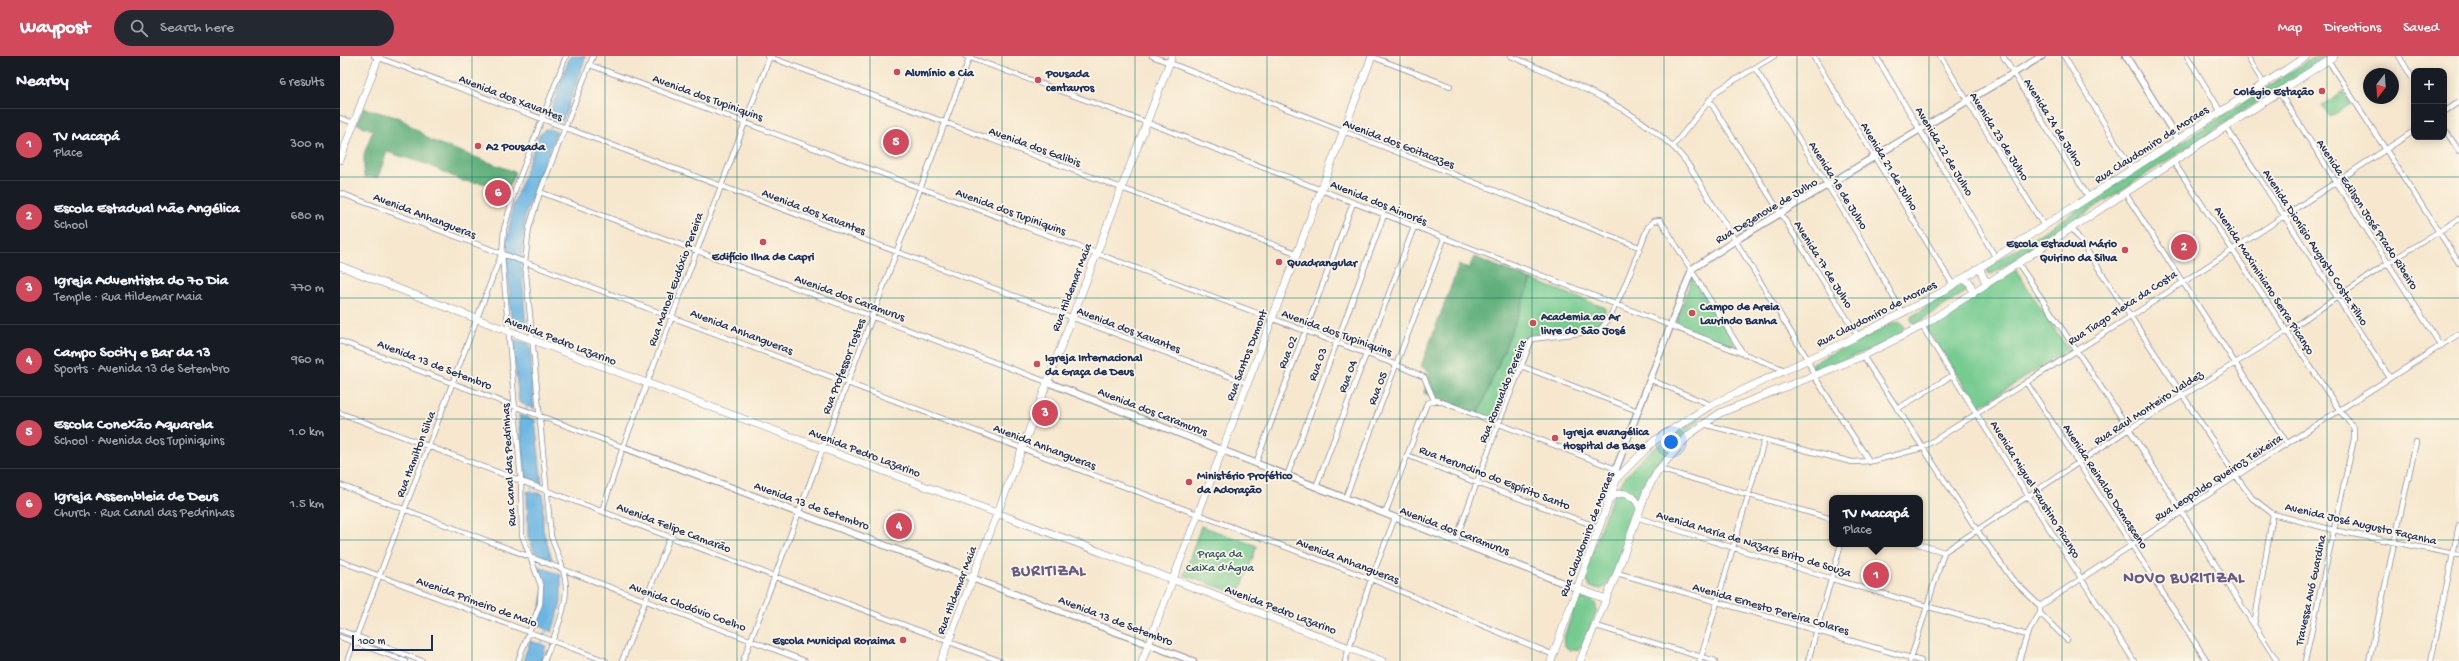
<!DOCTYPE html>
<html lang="en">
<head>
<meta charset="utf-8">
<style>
	body { margin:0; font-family:"Gochi Hand",sans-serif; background:#242831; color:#f1f3f6 }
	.controls { position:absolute; right:12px; top:12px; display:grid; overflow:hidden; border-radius:8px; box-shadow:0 2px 10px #0003 }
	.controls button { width:36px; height:36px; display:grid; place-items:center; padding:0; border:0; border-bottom:1px solid #363941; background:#171b24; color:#f1f3f6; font:20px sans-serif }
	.compass { position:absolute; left:2023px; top:12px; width:36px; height:36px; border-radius:50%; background:#171b24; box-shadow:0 2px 10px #0003; rotate:197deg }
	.scale { position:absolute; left:12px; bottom:10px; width:81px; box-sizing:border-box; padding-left:4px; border:2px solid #1b2f5e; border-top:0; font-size:11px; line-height:14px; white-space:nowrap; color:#1b2f5e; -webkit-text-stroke:3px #fcf5e5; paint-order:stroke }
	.you { position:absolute; left:1331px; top:386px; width:14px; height:14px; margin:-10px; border:3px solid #fff; border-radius:50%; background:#1a73e8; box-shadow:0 0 0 6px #1a73e833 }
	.badge { display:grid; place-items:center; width:26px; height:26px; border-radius:50%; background:#d1495b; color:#fff; font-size:13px; font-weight:700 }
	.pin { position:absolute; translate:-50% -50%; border:2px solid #fff; box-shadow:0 1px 4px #0006 }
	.popup { position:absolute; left:1489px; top:439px; width:94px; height:52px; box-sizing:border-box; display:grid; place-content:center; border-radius:8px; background:#171b24; filter:drop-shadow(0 1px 3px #0005); font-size:13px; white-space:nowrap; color:#9ea1a6 }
	.popup b { font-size:15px; color:#f1f3f6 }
	.popup::after { content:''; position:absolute; left:50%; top:100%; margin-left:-8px; border:8px solid transparent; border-top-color:#171b24 }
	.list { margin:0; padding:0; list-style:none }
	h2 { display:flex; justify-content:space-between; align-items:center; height:52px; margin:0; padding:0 16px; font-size:17px }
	h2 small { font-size:13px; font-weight:400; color:#9ea1a6 }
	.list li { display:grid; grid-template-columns:26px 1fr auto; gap:12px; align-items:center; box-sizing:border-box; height:72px; padding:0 16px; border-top:1px solid #363941 }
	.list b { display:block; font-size:15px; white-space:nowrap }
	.list p { margin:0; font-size:13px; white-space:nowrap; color:#9ea1a6 }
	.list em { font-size:13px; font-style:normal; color:#9ea1a6 }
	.icon { flex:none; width:22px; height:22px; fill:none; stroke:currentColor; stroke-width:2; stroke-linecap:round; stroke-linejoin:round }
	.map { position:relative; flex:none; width:2119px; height:605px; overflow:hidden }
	header { display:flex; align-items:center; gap:24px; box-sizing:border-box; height:56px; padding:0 20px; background:#d1495b; color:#fff }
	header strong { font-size:19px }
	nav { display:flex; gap:22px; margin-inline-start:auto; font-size:14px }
	.search { width:280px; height:36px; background:#242831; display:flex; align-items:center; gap:10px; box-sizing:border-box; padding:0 14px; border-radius:22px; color:#9ea1a6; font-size:15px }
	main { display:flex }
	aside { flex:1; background:#171b24 }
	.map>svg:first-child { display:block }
	.green { fill:#74cb90; stroke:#487d77 }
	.forest { fill:#5faf7a; stroke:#3d6f6c }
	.water { fill:#6ab5e3; stroke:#4272a0 }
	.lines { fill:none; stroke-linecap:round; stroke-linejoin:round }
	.stream { stroke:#6ab5e3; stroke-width:1.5 }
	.minor-casing { stroke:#888b96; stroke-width:6 }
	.tertiary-casing { stroke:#888b96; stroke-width:8 }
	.secondary-casing { stroke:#888b96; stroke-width:8 }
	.primary-casing { stroke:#888b96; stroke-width:8 }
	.minor { stroke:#fff; stroke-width:4.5 }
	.tertiary { stroke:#fff; stroke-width:6 }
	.secondary { stroke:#fff; stroke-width:7 }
	.primary { stroke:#fff; stroke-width:7 }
	.grid { fill:none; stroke:#0f766e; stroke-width:1; stroke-opacity:0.55 }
	.poi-dot { fill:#d1495b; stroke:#fcf5e5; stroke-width:1.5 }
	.labels { text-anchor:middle; stroke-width:3.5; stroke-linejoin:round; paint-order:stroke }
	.poi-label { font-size:12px; font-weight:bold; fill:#1b2f5e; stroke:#fcf5e5; text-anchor:start }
	.street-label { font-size:12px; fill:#1b2f5e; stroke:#fcf5e5 }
	.park-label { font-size:12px; fill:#31566a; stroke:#fcf5e5 }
	.district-label { font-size:16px; font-weight:bold; letter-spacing:1px; fill:#665a89; stroke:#fcf5e5 }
</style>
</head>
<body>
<header>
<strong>Waypost</strong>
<div class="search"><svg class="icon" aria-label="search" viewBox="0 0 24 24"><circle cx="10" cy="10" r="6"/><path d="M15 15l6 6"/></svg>Search here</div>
<nav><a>Map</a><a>Directions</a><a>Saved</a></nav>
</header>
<main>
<aside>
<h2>Nearby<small>6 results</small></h2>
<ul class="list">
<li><span class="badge">1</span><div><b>TV Macapá</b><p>Place</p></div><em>300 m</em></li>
<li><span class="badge">2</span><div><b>Escola Estadual Mãe Angélica</b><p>School</p></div><em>680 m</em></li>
<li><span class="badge">3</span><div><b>Igreja Adventista do 7o Dia</b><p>Temple · Rua Hildemar Maia</p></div><em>770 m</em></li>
<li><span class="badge">4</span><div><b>Campo Socity e Bar da 13</b><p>Sports · Avenida 13 de Setembro</p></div><em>960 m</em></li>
<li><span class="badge">5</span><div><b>Escola Conexão Aquarela</b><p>School · Avenida dos Tupiniquins</p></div><em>1.0 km</em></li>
<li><span class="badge">6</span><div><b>Igreja Assembleia de Deus</b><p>Church · Rua Canal das Pedrinhas</p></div><em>1.5 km</em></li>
</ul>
</aside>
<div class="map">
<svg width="2119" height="605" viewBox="0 0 2119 605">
	<rect width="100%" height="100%" fill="#fcf5e5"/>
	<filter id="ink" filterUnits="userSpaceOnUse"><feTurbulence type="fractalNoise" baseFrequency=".025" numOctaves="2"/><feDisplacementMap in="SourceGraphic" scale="8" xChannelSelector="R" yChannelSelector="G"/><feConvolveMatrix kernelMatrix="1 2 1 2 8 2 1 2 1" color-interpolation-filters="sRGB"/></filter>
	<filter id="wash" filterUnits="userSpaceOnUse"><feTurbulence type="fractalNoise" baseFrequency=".012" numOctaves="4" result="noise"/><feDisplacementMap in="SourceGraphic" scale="16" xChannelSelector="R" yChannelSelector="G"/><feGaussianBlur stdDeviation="0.9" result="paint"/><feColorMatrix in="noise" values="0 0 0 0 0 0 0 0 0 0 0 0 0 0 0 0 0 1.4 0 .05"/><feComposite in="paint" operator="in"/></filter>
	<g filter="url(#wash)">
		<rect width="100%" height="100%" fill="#f6e7ce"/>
		<!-- green -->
		<path class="green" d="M1975,0H1988L1652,218L1648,217L1647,212Z
			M2004,35L2011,48L1990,61L1982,49Z
			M1676,214L1728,293L1639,351L1586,272Z
			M1353,218L1397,292L1335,270Z
			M1192,224L1266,252L1259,271L1190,279L1157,365L1138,359Z
			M1623,227L1627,230V235L1576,268L1571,266V261Z
			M1561,266L1564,270L1563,276L1546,287L1474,316L1471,308L1553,267Z
			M1361,362C1319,404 1305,422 1286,479C1282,493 1275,529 1261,533L1250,531L1245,521C1255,492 1262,458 1278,432C1296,401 1331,379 1361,362Z
			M558,456L569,461L561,483L549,479Z
			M861,470L917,490L899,538L844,519Z
			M1249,542L1255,547L1257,554L1242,590L1237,594H1230L1225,590L1223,584L1236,547L1241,543Z"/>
		<!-- forest -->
		<path class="forest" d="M23,52L60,62L92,85L175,116L168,133L152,128L123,125L86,108L47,96L38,121H24V98L33,74L17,68Z
			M1134,201L1192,224L1138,359L1084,337L1089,317L1081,310L1119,209L1129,212Z"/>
		<!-- water -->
		<path class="water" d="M230,0H246L223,65L209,60Z
			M205,73L217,75L185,159L181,204L186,272L171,263L166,190L173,149L199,79Z
			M172,283L190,288L194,353L179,346Z
			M179,359L195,364L202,428L185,421Z
			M187,435L203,438V474L213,507L197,501L188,481Z
			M198,510L221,519V547L212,576L197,569L205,531Z
			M190,585L206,590L201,605H183Z"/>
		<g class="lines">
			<!-- stream -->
			<path class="stream" d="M209,75L215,62
				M177,266L178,276
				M186,348L187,362
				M191,423L192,438
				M201,589L207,573"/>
		</g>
	</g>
	<g filter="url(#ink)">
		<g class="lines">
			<!-- minor casing -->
			<g class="minor-casing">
				<path id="minor" d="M34,0L907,327
					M427,0L956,197
					M625,0L806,66L1445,314
					M812,0L1299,191
					M1030,0L1110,30
					M1171,0C1227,25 1286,47 1332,90C1349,105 1361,130 1373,149C1406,200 1436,253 1468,304L1474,320L1530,406
					M1473,0L1613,229
					M1536,0L1656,202
					M1600,0L1704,170
					M1663,0L1749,142
					M1724,0L1792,114
					M1847,0L1881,56
					M1907,0L1924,28
					M2059,0L2074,25
					M1988,4L2119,207
					M250,9L1057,309L1084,321L1094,344
					M1415,12L1525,190L1563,258
					M1939,36L2101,290
					M1369,44L1518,280
					M2104,56L2119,46
					M0,62L14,67
					M1886,71L2050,322
					M2104,72L2119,95
					M1333,90L1377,35L1434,0
					M1833,105L2000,355L2014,372V383L1965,605
					M200,136L707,326
					M0,137L1031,523L1214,599
					M1785,137L1947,387
					M1732,172L1896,420L1912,442L1933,458L1993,474L2119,499
					M1678,207L1789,373L1937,605
					M1582,270L1664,402L1794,605
					M0,285L283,391
					M1523,300L1637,474L1672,523L1700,550
					M1181,310L1298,355
					M1311,324L1371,349
					M1686,326L1867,605
					M1557,353L1613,319
					M0,357L660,605
					M1363,368L1512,406L1533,405L1582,392L1790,261L2074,75
					M1067,399L1137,427L1258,471
					M916,407L1013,147
					M1319,413L1492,463
					M947,420L1044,159
					M0,429L465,605
					M976,431L1074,171
					M1005,443L1104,183
					M262,455L283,391L430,0
					M1045,458L1087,347L1097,344L1276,413
					M1296,461L1492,523L1687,579
					M1115,486L1158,369L1192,283L1257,275C1274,268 1299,191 1308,171L1313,165L1320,164L1326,173L1404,299
					M1578,488L1604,496
					M0,505L266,605
					M1277,517L1581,605
					M1700,550L1896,420L2119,278
					M1700,557L1727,584
					M1914,569L1933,458
					M1256,570L1375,605
					M0,574L82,605
					M0,581L65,605
					M7,605L161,199
					M178,605L200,548L201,530L182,479L181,425L162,199L164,173L176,131L226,0
					M204,605C213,583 225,558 226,534C226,515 217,497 211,480L185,207L189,172L200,136L253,0
					M282,605L330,481
					M403,605L630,0
					M1005,605L1031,523L1055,462
					M1360,605L1424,385
					M1468,605L1501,488
					M1570,605L1604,496L1789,373L1947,275L2048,207L2119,163
					M1679,605L1687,579L1700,557V550
					M2029,605L2076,386
					M2091,605L2119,469"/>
			</g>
			<!-- tertiary casing -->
			<g class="tertiary-casing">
				<path id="tertiary" d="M1786,0L1838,84
					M707,326L1236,532
					M283,391L853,605
					M1277,422L1276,413L1352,213L1396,184L1702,0"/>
			</g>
			<!-- secondary casing -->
			<g class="secondary-casing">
				<path id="secondary" d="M0,210C346,346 697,467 1042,605
					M1640,213L1644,223L1649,226
					M1623,223L1630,227L1633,238
					M1269,443C1281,433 1294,437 1300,452
					M1236,532L1266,543
					M601,605L832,0
					M802,605L1032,0
					M1211,605L1277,422L1314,385L1371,349L1518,280L1602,236L1967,0
					M1240,605L1277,517L1307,434L1319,413L1350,378L1380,357L1523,300L1582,270L1994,0"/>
			</g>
			<!-- primary casing -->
			<g class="primary-casing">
				<path id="primary" d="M0,104L39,0"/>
			</g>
			<!-- minor -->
			<use href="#minor" class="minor"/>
			<!-- tertiary -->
			<use href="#tertiary" class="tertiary"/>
			<!-- secondary -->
			<use href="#secondary" class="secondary"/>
			<!-- primary -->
			<use href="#primary" class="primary"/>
		</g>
	</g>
	<!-- grid -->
	<path class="grid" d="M132,0V605M265,0V605M397,0V605M530,0V605M662,0V605M795,0V605M927,0V605M1060,0V605M1192,0V605M1324,0V605M1457,0V605M1589,0V605M1722,0V605M1854,0V605M1987,0V605M0,121H2119M0,242H2119M0,363H2119M0,484H2119"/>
	<!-- markers -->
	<g class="poi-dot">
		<circle cx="557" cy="16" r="4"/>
		<circle cx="698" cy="24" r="4"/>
		<circle cx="1982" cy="35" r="4"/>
		<circle cx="138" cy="90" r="4"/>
		<circle cx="423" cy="186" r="4"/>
		<circle cx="1785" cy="194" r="4"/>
		<circle cx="939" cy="206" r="4"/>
		<circle cx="1352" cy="257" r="4"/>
		<circle cx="1193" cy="267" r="4"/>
		<circle cx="697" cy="308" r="4"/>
		<circle cx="1215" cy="382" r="4"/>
		<circle cx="849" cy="426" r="4"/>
		<circle cx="563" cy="584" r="4"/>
	</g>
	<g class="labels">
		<!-- poi labels -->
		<g class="poi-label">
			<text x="565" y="20">Alumínio e Cia</text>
			<text x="706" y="21">Pousada<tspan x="706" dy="14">centauros</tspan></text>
			<text x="1974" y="39" text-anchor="end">Colégio Estação</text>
			<text x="146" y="94">A2 Pousada</text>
			<text x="1777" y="191" text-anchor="end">Escola Estadual Mário<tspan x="1777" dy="14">Quirino da Silva</tspan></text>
			<text x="423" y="204" text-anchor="middle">Edifício Ilha de Capri</text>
			<text x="947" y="210">Quadrangular</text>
			<text x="1360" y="254">Campo de Areia<tspan x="1360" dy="14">Laurindo Banha</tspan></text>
			<text x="1201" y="264">Academia ao Ar<tspan x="1201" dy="14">livre do São José</tspan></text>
			<text x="705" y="305">Igreja Internacional<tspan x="705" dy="14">da Graça de Deus</tspan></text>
			<text x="1223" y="379">Igreja evangélica<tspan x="1223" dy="14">Hospital de Base</tspan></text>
			<text x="857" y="423">Ministério Profético<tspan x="857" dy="14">da Adoração</tspan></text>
			<text x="555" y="588" text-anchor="end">Escola Municipal Roraima</text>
		</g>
		<!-- street labels -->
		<g class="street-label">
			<text transform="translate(171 41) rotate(21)" y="4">Avenida dos Xavantes</text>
			<text transform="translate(368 41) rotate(20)" y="4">Avenida dos Tupiniquins</text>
			<text transform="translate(1714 66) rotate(58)" y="4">Avenida 24 de Julho</text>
			<text transform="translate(1660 80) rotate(58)" y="4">Avenida 23 de Julho</text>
			<text transform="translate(1059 87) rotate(21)" y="4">Avenida dos Goitacazes</text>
			<text transform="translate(1811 88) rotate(-33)" y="4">Rua Claudomiro de Moraes</text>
			<text transform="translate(695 90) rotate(20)" y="4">Avenida dos Galibis</text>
			<text transform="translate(1605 95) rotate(59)" y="4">Avenida 22 de Julho</text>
			<text transform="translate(1550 110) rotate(59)" y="4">Avenida 21 de Julho</text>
			<text transform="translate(1499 129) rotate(58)" y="4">Avenida 18 de Julho</text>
			<text transform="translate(1039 146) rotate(22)" y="4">Avenida dos Aimorés</text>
			<text transform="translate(1426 154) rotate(-31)" y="4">Rua Dezenove de Julho</text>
			<text transform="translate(474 155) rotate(21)" y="4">Avenida dos Xavantes</text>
			<text transform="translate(671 155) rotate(20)" y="4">Avenida dos Tupiniquins</text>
			<text transform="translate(2028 158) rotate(57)" y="4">Avenida Edilson José Prado Ribeiro</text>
			<text transform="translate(85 159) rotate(21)" y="4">Avenida Anhangueras</text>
			<text transform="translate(1976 191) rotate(57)" y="4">Avenida Dionísio Augusto Costa Filho</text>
			<text transform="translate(1484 208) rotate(58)" y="4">Avenida 17 de Julho</text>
			<text transform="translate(335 223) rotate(-70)" y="4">Rua Manoel Eudóxio Pereira</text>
			<text transform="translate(1925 224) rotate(57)" y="4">Avenida Maximiniano Serra Picanço</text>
			<text transform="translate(731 231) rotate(-69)" y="4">Rua Hildemar Maia</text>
			<text transform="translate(510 241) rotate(20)" y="4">Avenida dos Caramurus</text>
			<text transform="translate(1782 251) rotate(-33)" y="4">Rua Tiago Flexa da Costa</text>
			<text transform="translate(1536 257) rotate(-27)" y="4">Rua Claudomiro de Moraes</text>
			<text transform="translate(789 273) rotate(21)" y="4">Avenida dos Xavantes</text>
			<text transform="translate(402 275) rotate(21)" y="4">Avenida Anhangueras</text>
			<text transform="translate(997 276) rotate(20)" y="4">Avenida dos Tupiniquins</text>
			<text transform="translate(221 284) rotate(21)" y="4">Avenida Pedro Lazarino</text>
			<text transform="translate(947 296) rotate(-69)" y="4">Rua 02</text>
			<text transform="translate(906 299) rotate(-69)" y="4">Rua Santos Dumont</text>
			<text transform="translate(95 308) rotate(21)" y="4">Avenida 13 de Setembro</text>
			<text transform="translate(977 308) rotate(-70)" y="4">Rua 03</text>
			<text transform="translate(503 310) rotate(-69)" y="4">Rua Professor Tostes</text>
			<text transform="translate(1007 320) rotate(-69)" y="4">Rua 04</text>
			<text transform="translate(1037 332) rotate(-69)" y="4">Rua 05</text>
			<text transform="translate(1162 335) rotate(-68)" y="4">Rua Romualdo Pereira</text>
			<text transform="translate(1808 351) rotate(-33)" y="4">Rua Raul Monteiro Valdez</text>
			<text transform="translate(813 355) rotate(21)" y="4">Avenida dos Caramurus</text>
			<text transform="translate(705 390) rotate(21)" y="4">Avenida Anhangueras</text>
			<text transform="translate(525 396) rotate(21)" y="4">Avenida Pedro Lazarino</text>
			<text transform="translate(75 398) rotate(-69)" y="4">Rua Hamilton Silva</text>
			<text transform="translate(168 409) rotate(-93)" y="4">Rua Canal das Pedrinhas</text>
			<text transform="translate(1155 421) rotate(21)" y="4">Rua Herundino do Espírito Santo</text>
			<text transform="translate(1878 421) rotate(-33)" y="4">Rua Leopoldo Queiroz Teixeira</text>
			<text transform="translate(1766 430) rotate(57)" y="4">Avenida Reinaldo Damasceno</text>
			<text transform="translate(1696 433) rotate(58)" y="4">Avenida Miguel Faustino Picanço</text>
			<text transform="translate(472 449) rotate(20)" y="4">Avenida 13 de Setembro</text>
			<text transform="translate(2021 467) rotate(13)" y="4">Avenida José Augusto Façanha</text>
			<text transform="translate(334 471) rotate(21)" y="4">Avenida Felipe Camarão</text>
			<text transform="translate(1115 474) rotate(21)" y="4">Avenida dos Caramurus</text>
			<text transform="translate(1246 478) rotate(-69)" y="4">Rua Claudomiro de Moraes</text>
			<text transform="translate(1414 487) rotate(17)" y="4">Avenida Maria de Nazaré Brito de Souza</text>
			<text transform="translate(1008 504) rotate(21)" y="4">Avenida Anhangueras</text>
			<text transform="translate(616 534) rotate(-69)" y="4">Rua Hildemar Maia</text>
			<text transform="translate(1970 534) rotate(-78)" y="4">Travessa Avó Guardina</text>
			<text transform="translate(137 545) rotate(20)" y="4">Avenida Primeiro de Maio</text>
			<text transform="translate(348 550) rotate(20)" y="4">Avenida Clodóvio Coelho</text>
			<text transform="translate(1431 552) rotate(16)" y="4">Avenida Ernesto Pereira Colares</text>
			<text transform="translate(941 553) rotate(21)" y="4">Avenida Pedro Lazarino</text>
			<text transform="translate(776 564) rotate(21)" y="4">Avenida 13 de Setembro</text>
		</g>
		<!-- park labels -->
		<g class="park-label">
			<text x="880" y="501">Praça da<tspan x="880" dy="14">Caixa d'Água</tspan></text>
		</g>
		<!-- district labels -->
		<g class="district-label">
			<text x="709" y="519">BURITIZAL</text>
			<text x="1844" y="526">NOVO BURITIZAL</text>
		</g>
	</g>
</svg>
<div class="controls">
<button>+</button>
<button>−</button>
</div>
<svg class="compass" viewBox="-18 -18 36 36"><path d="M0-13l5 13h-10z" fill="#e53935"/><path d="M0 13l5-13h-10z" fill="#9ea1a6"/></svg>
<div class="scale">100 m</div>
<div class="you"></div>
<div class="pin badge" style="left:1536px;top:519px">1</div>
<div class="popup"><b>TV Macapá</b>Place</div>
<div class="pin badge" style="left:1844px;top:191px">2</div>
<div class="pin badge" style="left:705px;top:357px">3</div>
<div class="pin badge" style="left:559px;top:470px">4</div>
<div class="pin badge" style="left:556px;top:86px">5</div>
<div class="pin badge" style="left:158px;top:137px">6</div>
</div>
</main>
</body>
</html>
